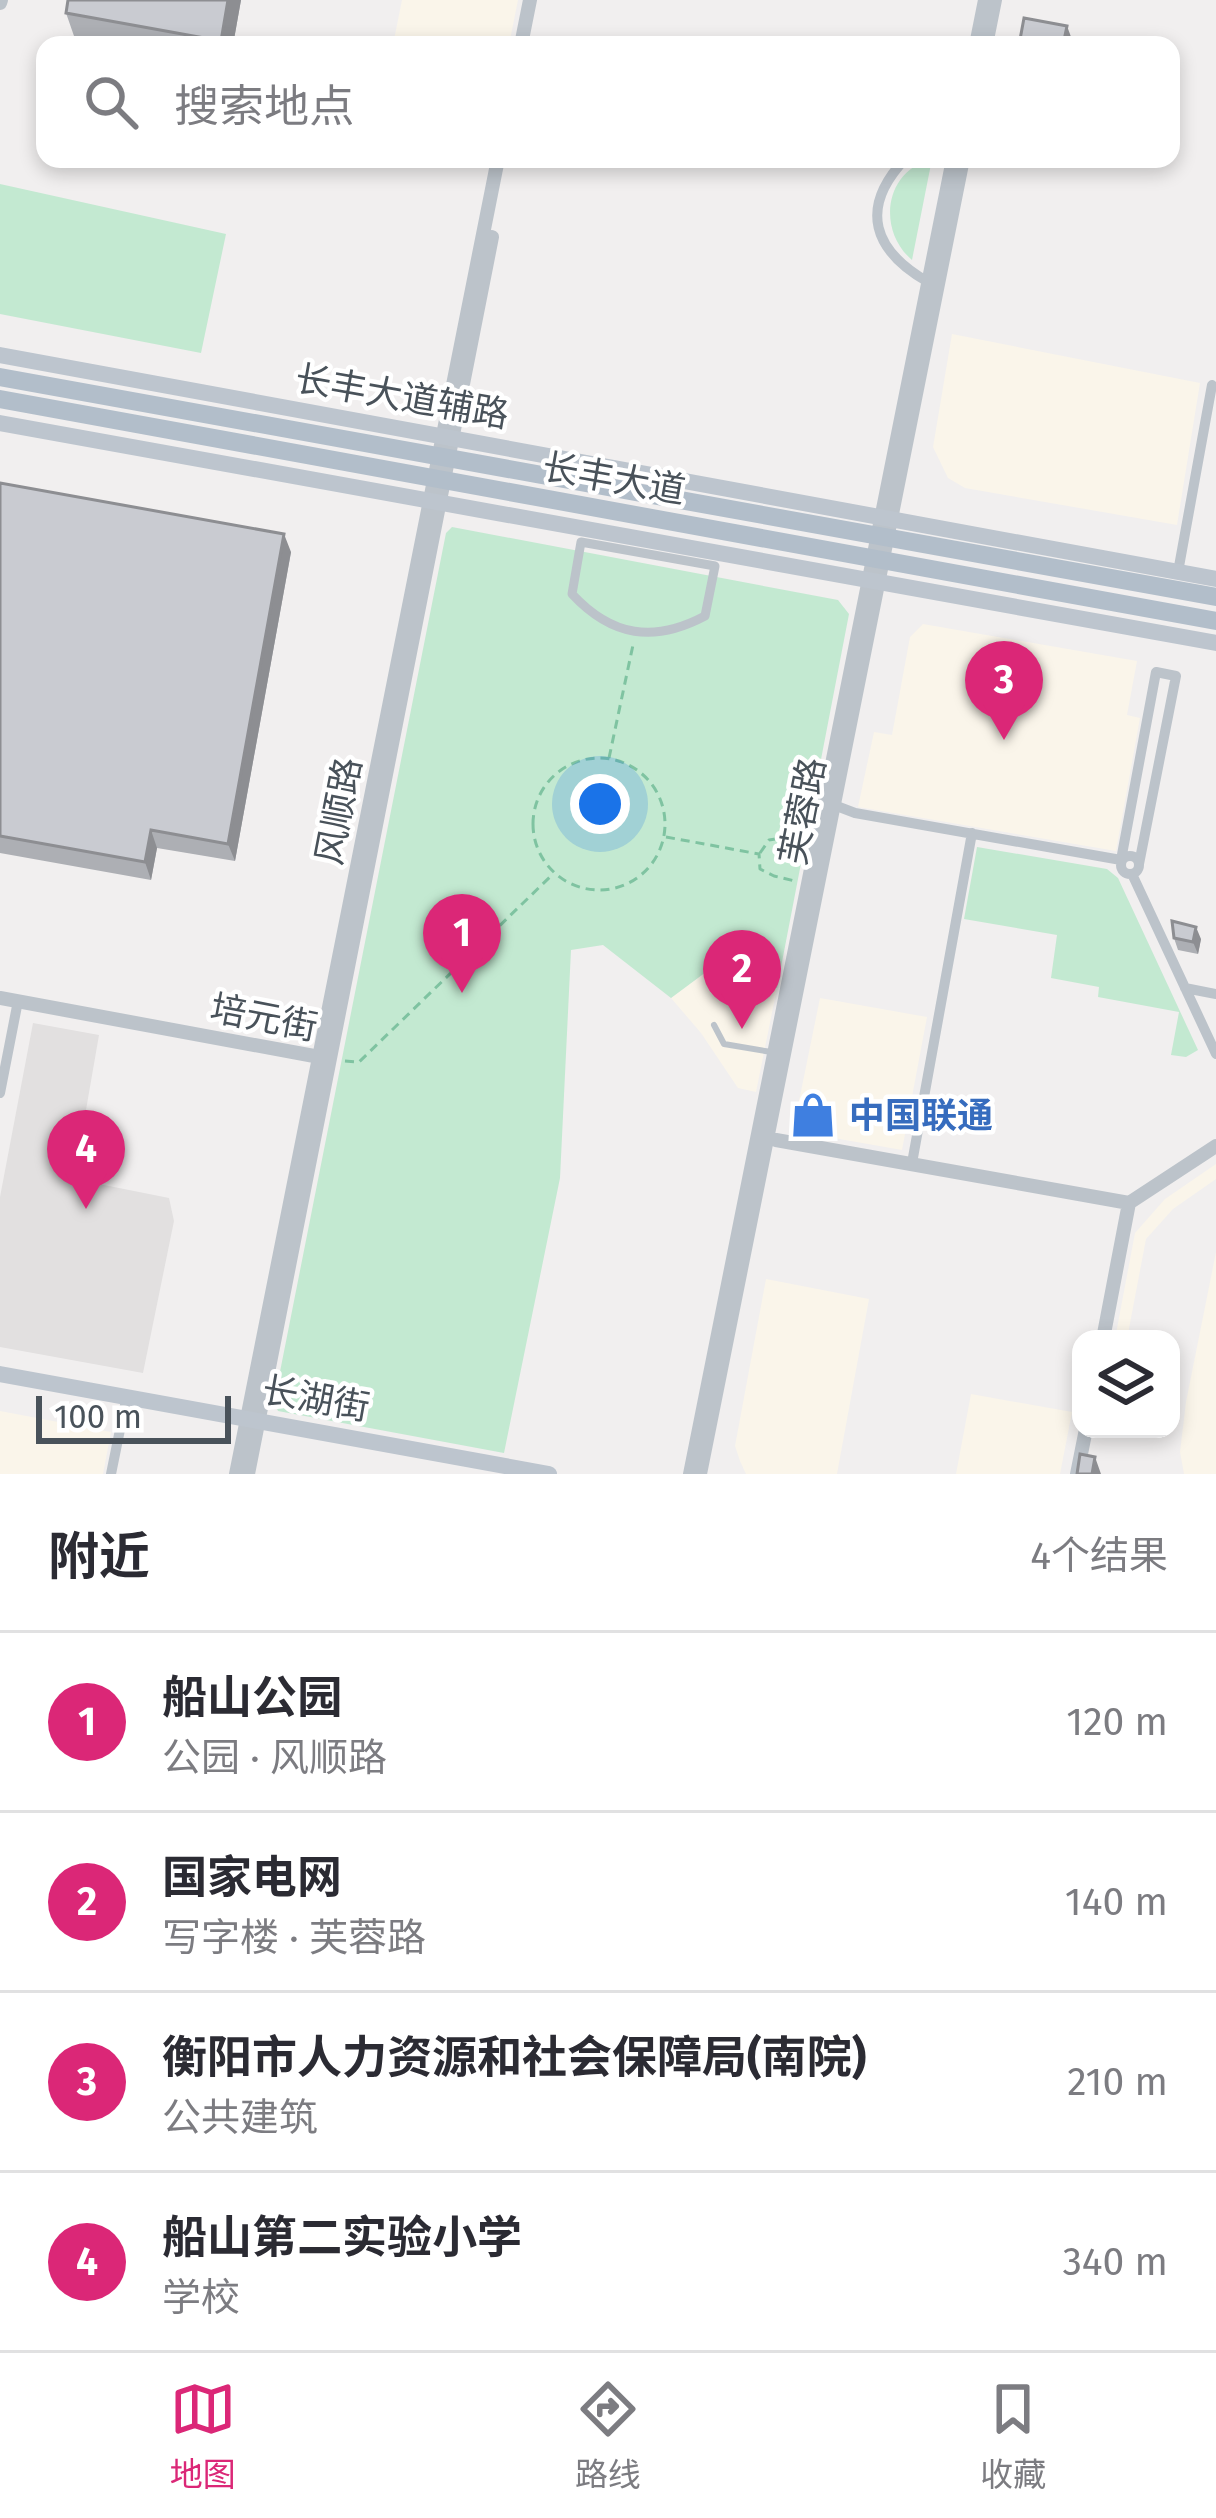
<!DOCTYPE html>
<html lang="zh">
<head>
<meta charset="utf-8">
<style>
	body { margin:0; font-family:"Fira Sans","Noto Sans SC",sans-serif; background:#f7f7f7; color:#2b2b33 }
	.controls { position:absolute; right:36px; bottom:36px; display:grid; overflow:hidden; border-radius:24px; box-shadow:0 6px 18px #0003 }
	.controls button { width:108px; height:108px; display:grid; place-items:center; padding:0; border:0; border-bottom:3px solid #e1e1e2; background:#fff; color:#2b2b33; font:60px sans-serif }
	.scale { position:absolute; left:36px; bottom:30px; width:195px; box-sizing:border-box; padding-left:12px; border:6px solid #49525a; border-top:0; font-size:33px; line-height:42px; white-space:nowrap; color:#49525a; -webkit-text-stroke:9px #fff; paint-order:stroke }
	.you { position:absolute; left:600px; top:804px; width:42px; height:42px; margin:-30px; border:9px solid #fff; border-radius:50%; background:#1a73e8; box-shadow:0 0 0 18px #1a73e833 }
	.badge { display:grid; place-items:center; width:78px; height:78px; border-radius:50%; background:#db2777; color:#fff; font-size:39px; font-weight:700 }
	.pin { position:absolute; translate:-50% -99px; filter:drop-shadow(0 3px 6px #0008) }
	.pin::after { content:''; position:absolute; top:63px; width:42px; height:36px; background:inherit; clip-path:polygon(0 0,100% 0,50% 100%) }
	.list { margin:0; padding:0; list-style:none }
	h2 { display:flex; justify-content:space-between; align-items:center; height:156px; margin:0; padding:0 48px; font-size:51px }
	h2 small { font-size:39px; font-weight:400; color:#7c7c81 }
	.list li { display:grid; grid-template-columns:78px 1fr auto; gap:36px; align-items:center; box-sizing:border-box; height:180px; padding:0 48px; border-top:3px solid #e1e1e2 }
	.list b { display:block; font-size:45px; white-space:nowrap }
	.list p { margin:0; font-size:39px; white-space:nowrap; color:#7c7c81 }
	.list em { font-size:39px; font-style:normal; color:#7c7c81 }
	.icon { flex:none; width:66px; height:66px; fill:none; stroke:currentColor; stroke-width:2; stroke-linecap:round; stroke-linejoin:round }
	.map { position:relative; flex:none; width:1216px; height:1474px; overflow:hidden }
	.search { position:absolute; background:#fff; box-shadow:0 6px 18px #0003; left:36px; right:36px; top:36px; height:132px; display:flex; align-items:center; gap:30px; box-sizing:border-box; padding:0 42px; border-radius:24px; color:#7c7c81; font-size:45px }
	.sheet { height:876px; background:#fff }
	nav { display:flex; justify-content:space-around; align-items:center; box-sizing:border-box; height:168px; border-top:3px solid #e1e1e2; background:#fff; font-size:33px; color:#7c7c81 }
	nav a { display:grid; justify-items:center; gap:6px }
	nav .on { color:#db2777 }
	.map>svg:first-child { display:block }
	.commercial { fill:#faf5ea }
	.education { fill:#e2e0e0 }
	.green { fill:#c3e9d1 }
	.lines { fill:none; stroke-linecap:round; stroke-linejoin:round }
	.path { stroke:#7fc3a1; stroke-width:3; stroke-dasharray:9 6; stroke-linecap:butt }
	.service { stroke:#bcc3ca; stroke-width:6 }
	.pedestrian { stroke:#bcc3ca; stroke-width:9 }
	.minor { stroke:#bcc3ca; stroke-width:10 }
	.tertiary { stroke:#bcc3ca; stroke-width:14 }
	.secondary { stroke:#bdc5ce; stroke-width:16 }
	.primary { stroke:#b2beca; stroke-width:18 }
	.wall { fill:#adafb4 }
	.shaded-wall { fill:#8d8e92 }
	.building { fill:#c9cbd1; stroke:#8d8e92; stroke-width:3 }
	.labels { text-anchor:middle; stroke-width:9; stroke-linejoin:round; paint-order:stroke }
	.street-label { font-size:36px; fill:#49525a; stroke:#fff }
	.shop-label { font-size:36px; font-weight:bold; fill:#366cbe; stroke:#fff; text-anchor:start }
</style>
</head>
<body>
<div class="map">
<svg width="1216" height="1474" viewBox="0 0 1216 1474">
	<rect width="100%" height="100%" fill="#f1efef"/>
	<!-- commercial -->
	<path class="commercial" d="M402,0H518L509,45H393Z
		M952,334L1200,383L1177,525L965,488L948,478L933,447Z
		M923,624L1137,661L1127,715L1140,718L1116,851L858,807L874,732L892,735L910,637Z
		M706,972L777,988L756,1092L738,1088L701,1033L671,998Z
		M820,998L927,1017L902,1150L811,1134L798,1106Z
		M1216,1164V1179L1173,1209L1146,1239L1127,1339H1115L1135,1233L1165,1199Z
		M1216,1252V1474H1184L1180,1452L1186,1402Z
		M766,1279L869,1299L837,1474H746L740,1461L735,1446Z
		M971,1394L1072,1412L1060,1474H956Z
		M0,1411L111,1432L103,1474H0Z"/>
	<!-- education -->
	<path class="education" d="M33,1023L99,1035L74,1179L169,1198L174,1221L143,1373L0,1347V1197Z"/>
	<!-- green -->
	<path class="green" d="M932,159L912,260C877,230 884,171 932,159Z
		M0,184L226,234L201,353L0,314Z
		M452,527L838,600L849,614L777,988L706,972L671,998L603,945L571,950L560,1178L504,1453L278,1411L274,1402L446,533Z
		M977,847L1107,869L1118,878L1198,1050L1186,1057L1171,1055L1179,1012L1098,997L1099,987L1051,978L1057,935L964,919Z"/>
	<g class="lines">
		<!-- path -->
		<path class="path" d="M609,758L633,645
			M533 824a66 66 0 1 1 132 0a66 66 0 1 1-132 0Z
			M666,837L759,854L760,869L774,876L795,881
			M760,853L769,840L783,838L803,841
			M345,1061L359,1062L553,874"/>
		<!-- service -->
		<path class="service" d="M714,1025L724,1044L771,1052"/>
		<!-- pedestrian -->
		<path class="pedestrian" d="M581,542L715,566L705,616C654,643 612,637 572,594Z"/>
		<!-- minor -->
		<path class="minor" d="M905,159C858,209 874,251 928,282
			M1178,572L1212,385
			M834,805L855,813L1121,860L1156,672L1176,676L1139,864
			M1121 865a9 9 0 1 1 18 0a9 9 0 1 1-18 0Z
			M1132,874L1216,1054
			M1185,988L1216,994
			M0,1093L18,1001
			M912,1163L972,833
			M111,1474L125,1405"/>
		<!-- tertiary -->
		<path class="tertiary" d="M0,3L1,0
			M521,45L530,0
			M976,45L985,0
			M986,45L995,0
			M0,998L325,1058
			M776,1140L1129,1203
			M1103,1339L1129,1203L1216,1146
			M236,1474L498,159
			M248,1474L492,237
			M690,1474L953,159
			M700,1474L963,159
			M1077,1474L1086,1429"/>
		<!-- secondary -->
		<path class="secondary" d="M0,355L1216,579
			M0,423L1216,643
			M0,1374L549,1474"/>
		<!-- primary -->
		<path class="primary" d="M0,377L1216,597
			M0,399L1216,621"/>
	</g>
	<!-- wall -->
	<path class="wall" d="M68,0H241L233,45H121L74,36L66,13Z
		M0,483L291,552L235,861L157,848L151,880L0,853Z
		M1174,938L1201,939L1198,954L1178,950Z"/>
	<!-- shaded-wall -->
	<path class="shaded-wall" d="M228,0H241L233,45H222L221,41Z
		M1067,26L1074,45H1063Z
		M284,534L291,552L235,861L228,844Z
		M151,830L157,848L151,880L145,862Z
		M1196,927L1201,939L1198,954L1193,942Z
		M1095,1457L1101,1474H1092Z"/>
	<!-- building -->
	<path class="building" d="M68,0H228L221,41L66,13Z
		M1024,18L1067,26L1063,45H1019Z
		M0,483L284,534L228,844L151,830L145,862L0,836Z
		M1172,921L1196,927L1193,942L1174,938Z
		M1080,1454L1095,1457L1092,1474H1077Z"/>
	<!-- icons -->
	<defs>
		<g id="shop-bare" transform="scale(3.6)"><path d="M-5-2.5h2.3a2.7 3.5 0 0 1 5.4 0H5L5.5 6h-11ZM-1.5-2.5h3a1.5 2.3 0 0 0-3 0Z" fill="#3f7fe0" stroke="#fff" stroke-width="2.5" paint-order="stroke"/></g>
	</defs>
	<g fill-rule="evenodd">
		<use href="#shop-bare" x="813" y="1115"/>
	</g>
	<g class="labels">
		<!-- street labels -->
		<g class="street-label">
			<text transform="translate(402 396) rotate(10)" y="13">长丰大道辅路</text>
			<text transform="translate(614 478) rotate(10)" y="13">长丰大道</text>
			<text transform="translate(338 811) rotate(-79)" y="13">风顺路</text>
			<text transform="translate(802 811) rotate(-79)" y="13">芙蓉路</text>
			<text transform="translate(264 1017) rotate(11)" y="13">培元街</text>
			<text transform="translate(316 1398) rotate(10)" y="13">长湖街</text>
		</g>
		<!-- shop labels -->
		<g class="shop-label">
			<text x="849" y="1128">中国联通</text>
		</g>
	</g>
</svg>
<div class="controls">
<button><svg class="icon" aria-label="layers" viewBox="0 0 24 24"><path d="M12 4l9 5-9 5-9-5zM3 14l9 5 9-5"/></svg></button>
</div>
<div class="scale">100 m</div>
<div class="you"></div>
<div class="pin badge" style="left:462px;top:993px">1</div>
<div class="pin badge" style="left:742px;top:1029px">2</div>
<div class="pin badge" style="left:1004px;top:740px">3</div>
<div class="pin badge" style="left:86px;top:1209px">4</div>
<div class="search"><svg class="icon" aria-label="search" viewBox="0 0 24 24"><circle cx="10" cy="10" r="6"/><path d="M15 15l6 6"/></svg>搜索地点</div>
</div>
<section class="sheet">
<h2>附近<small>4个结果</small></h2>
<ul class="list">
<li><span class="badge">1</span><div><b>船山公园</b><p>公园 · 风顺路</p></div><em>120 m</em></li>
<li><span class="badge">2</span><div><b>国家电网</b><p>写字楼 · 芙蓉路</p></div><em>140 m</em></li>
<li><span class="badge">3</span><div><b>衡阳市人力资源和社会保障局(南院)</b><p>公共建筑</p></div><em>210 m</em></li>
<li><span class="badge">4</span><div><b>船山第二实验小学</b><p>学校</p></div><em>340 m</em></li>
</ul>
</section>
<nav>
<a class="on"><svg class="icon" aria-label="map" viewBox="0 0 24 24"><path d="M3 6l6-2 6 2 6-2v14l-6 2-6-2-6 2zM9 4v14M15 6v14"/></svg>地图</a>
<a><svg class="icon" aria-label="directions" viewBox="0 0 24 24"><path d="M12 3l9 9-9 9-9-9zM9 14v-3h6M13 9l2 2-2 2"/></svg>路线</a>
<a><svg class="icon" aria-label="saved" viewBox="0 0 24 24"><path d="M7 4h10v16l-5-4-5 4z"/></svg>收藏</a>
</nav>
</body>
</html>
